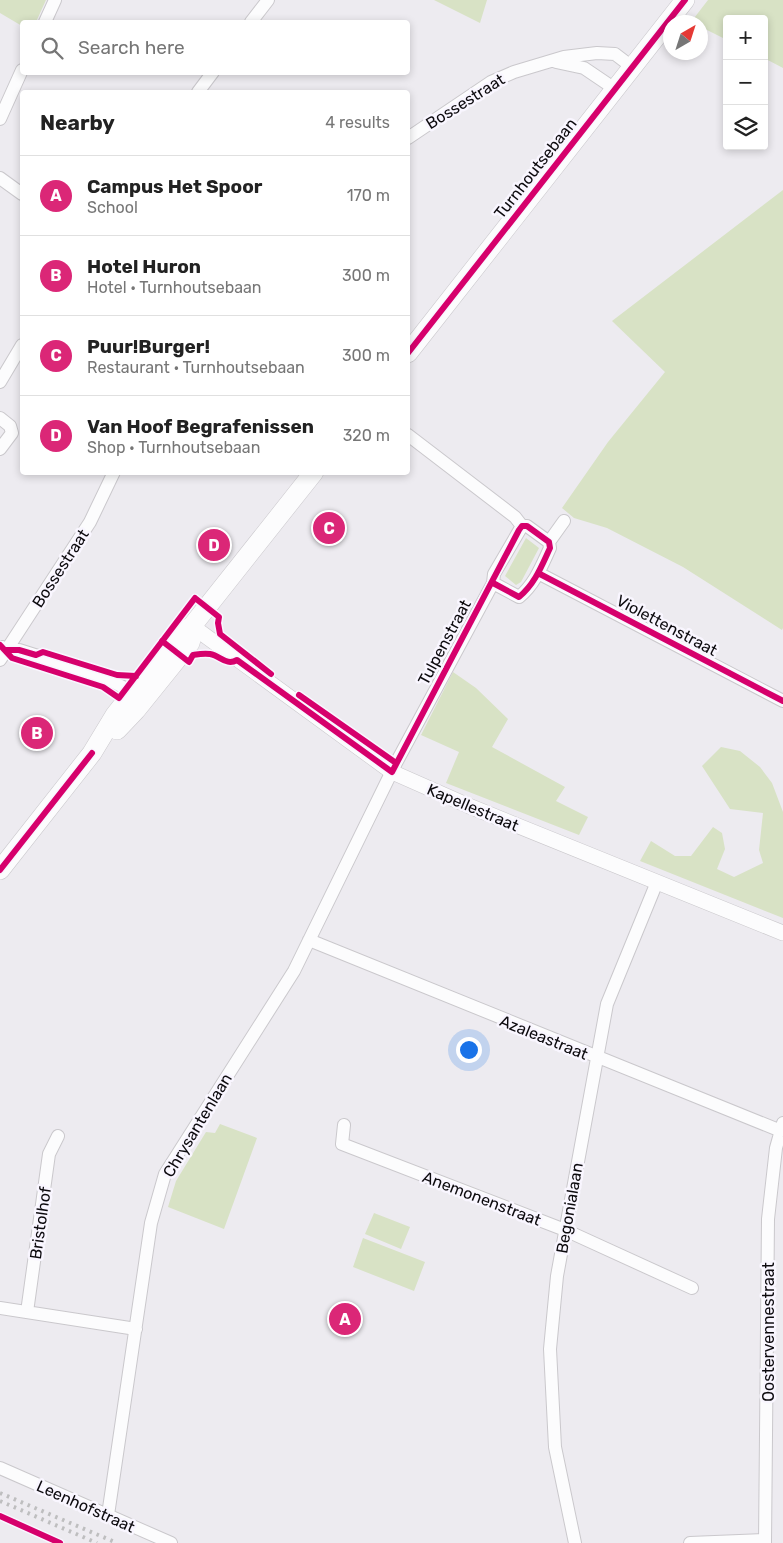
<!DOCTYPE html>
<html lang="en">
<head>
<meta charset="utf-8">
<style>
	body { margin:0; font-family:Rubik,sans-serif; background:#f6f6f6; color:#222 }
	.controls { position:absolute; right:15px; top:15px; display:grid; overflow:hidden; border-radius:5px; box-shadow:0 2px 8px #0003 }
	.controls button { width:45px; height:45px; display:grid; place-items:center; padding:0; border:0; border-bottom:1px solid #e0e0e0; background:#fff; color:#222; font:25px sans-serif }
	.compass { position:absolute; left:663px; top:15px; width:45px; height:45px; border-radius:50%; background:#fff; box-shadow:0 2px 8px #0003; rotate:39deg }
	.you { position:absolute; left:468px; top:1049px; width:18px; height:18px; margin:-12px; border:4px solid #fff; border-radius:50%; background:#1a73e8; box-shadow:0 0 0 8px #1a73e833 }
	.badge { display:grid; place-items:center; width:32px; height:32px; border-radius:50%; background:#db2777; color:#fff; font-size:16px; font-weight:700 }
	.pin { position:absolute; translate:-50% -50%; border:2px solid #fff; box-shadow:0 1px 5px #0006 }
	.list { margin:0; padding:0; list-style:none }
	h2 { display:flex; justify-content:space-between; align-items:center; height:65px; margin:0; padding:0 20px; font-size:21px }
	h2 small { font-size:16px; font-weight:400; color:#767676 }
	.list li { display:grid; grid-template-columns:32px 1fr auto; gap:15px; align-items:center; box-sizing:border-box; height:80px; padding:0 20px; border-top:1px solid #e0e0e0 }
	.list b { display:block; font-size:19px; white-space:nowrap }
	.list p { margin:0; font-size:16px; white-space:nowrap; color:#767676 }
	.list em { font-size:16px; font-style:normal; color:#767676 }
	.icon { flex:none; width:28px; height:28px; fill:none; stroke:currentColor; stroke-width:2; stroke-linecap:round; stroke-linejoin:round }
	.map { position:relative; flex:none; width:783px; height:1543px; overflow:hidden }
	.search { position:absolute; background:#fff; box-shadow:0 2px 8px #0003; left:20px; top:20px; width:390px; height:55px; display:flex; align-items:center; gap:12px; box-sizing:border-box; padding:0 18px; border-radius:5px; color:#767676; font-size:19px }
	.panel { position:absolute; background:#fff; box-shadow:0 2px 8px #0003; left:20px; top:90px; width:390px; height:385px; border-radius:5px }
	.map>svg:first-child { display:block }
	.green { fill:#d8e2c5 }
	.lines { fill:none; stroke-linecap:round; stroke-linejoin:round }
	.minor-casing { stroke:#cac8cc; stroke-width:14 }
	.tertiary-casing { stroke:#cac8cc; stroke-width:16 }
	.primary-casing { stroke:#cac8cc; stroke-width:20 }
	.minor { stroke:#fcfcfd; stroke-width:12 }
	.tertiary { stroke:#fcfcfd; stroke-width:15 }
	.primary { stroke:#fcfcfd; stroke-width:19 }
	.rail { stroke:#bebebf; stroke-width:4; stroke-dasharray:2.5 5; stroke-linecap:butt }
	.cycleway-casing { stroke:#f9f6ff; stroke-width:9 }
	.cycleway { stroke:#d6006c; stroke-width:6 }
	.labels { text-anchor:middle; stroke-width:5; stroke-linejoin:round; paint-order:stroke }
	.street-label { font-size:16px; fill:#0c0a0e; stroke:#f9f6ff }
</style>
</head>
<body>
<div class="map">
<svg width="783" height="1543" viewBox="0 0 783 1543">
	<rect width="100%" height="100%" fill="#edebf0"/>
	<!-- green -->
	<path class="green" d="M0,0H46L36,22H22V26L0,13Z
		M434,0H487L480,23Z
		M708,0H783V68L764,58V19H727V40L701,27L700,22H691Z
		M783,190V628L782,630L683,567L607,528L574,518L562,508L608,442L665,372L612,321Z
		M526,538L539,548L521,582L516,585L505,576Z
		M453,672L476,688L508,719L492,747L565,787L556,801L588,817L579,835L446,783L459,752L421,735Z
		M721,747L740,751L760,767L772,783L783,812V918L640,861L651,841L675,856H691L713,827L722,833L725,849L717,869L734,877L763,863L759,850L763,813L730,809L702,766Z
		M220,1124L257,1138L224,1229L168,1207L176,1181L206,1132L215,1133Z
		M374,1213L410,1227L401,1249L365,1234Z
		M363,1238L425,1262L414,1291L353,1267Z"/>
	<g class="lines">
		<!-- minor casing -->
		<g class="minor-casing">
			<path id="minor" d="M45,22L55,0
				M251,22L268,0
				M556,62L584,68L615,89
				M198,92L213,72
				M0,119L22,70
				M408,138L491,82L514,72L564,57L597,53L615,54L632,67
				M0,178L22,194
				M0,382L22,345
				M0,418L10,426L12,433L0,449
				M408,435L515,517L522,526H527L549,542L550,548C542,565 535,584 519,597L493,583
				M549,542L564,521
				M538,573L783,701
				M2,647L6,650H19L101,676L133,692
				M0,660L90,522L114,472
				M309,940L781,1131
				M344,1125L342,1144L565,1230L692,1288
				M0,1308L136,1329
				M27,1312L49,1154L58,1136
				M0,1468L171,1543
				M108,1515L151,1223L165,1174L294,971L396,763L493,583L494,574L522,526
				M575,1543L555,1447L550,1349L557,1276L607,1004L657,882
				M690,1543L765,1540
				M765,1543L768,1219L776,1148L783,1123"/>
		</g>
		<!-- tertiary casing -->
		<g class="tertiary-casing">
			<path id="tertiary" d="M192,626L392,772L469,806L783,933"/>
		</g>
		<!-- primary casing -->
		<g class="primary-casing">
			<path id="primary" d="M408,353L685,0
				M117,730L136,710L190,643L193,633L192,626
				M0,870L92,753L115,715L169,647L182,632L192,626L314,472"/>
		</g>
		<!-- minor -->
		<use href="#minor" class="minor"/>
		<!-- tertiary -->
		<use href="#tertiary" class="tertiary"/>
		<!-- primary -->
		<use href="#primary" class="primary"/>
		<!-- rail -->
		<path class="rail" d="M0,1493L117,1543
			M0,1501L97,1543"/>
		<!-- cycleway casing -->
		<g class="cycleway-casing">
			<path id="cycleway" d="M408,353L685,0
				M538,573L783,701
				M162,641L189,662L193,655C199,654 204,653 210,654C221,656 226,666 237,660L392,772L519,530L522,526H527L549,542L550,548C542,565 535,584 519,597L493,583
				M0,645L12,658L103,687L119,698L195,598L219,617L218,623L220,634L271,674
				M6,650H19L36,655L43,652L117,675L136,676
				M299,695L396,763
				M0,870L92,753
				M0,1516L60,1543"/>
		</g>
		<!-- cycleway -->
		<use href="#cycleway" class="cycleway"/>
	</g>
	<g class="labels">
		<!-- street labels -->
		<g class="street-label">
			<text transform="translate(465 101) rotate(-32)" y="6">Bossestraat</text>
			<text transform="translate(535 168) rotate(-52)" y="6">Turnhoutsebaan</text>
			<text transform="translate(60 568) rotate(-57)" y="6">Bossestraat</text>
			<text transform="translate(667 625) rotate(28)" y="6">Violettenstraat</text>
			<text transform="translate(444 642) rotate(-62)" y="6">Tulpenstraat</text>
			<text transform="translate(473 807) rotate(23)" y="6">Kapellestraat</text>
			<text transform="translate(544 1037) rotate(22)" y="6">Azaleastraat</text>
			<text transform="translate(197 1125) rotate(-59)" y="6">Chrysantenlaan</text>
			<text transform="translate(482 1198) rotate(21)" y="6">Anemonenstraat</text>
			<text transform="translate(569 1208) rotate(-80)" y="6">Begonialaan</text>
			<text transform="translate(40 1223) rotate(-82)" y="6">Bristolhof</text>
			<text transform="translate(768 1332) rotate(-90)" y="6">Oostervennestraat</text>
			<text transform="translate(86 1506) rotate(24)" y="6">Leenhofstraat</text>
		</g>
	</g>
</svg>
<div class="controls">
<button>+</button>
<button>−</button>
<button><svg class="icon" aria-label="layers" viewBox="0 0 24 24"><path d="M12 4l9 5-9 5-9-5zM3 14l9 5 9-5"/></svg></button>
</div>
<svg class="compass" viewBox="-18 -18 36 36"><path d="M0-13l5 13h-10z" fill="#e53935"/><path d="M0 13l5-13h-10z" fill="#767676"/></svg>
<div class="you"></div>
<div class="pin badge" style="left:345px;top:1319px">A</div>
<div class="pin badge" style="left:37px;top:733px">B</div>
<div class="pin badge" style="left:329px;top:528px">C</div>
<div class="pin badge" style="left:214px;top:545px">D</div>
<div class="search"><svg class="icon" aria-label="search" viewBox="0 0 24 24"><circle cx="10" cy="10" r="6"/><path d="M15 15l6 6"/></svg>Search here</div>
<section class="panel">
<h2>Nearby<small>4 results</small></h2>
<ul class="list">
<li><span class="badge">A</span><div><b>Campus Het Spoor</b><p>School</p></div><em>170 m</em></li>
<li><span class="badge">B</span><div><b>Hotel Huron</b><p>Hotel · Turnhoutsebaan</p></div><em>300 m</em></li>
<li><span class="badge">C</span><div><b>Puur!Burger!</b><p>Restaurant · Turnhoutsebaan</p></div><em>300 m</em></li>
<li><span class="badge">D</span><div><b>Van Hoof Begrafenissen</b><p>Shop · Turnhoutsebaan</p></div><em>320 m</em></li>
</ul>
</section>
</div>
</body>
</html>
